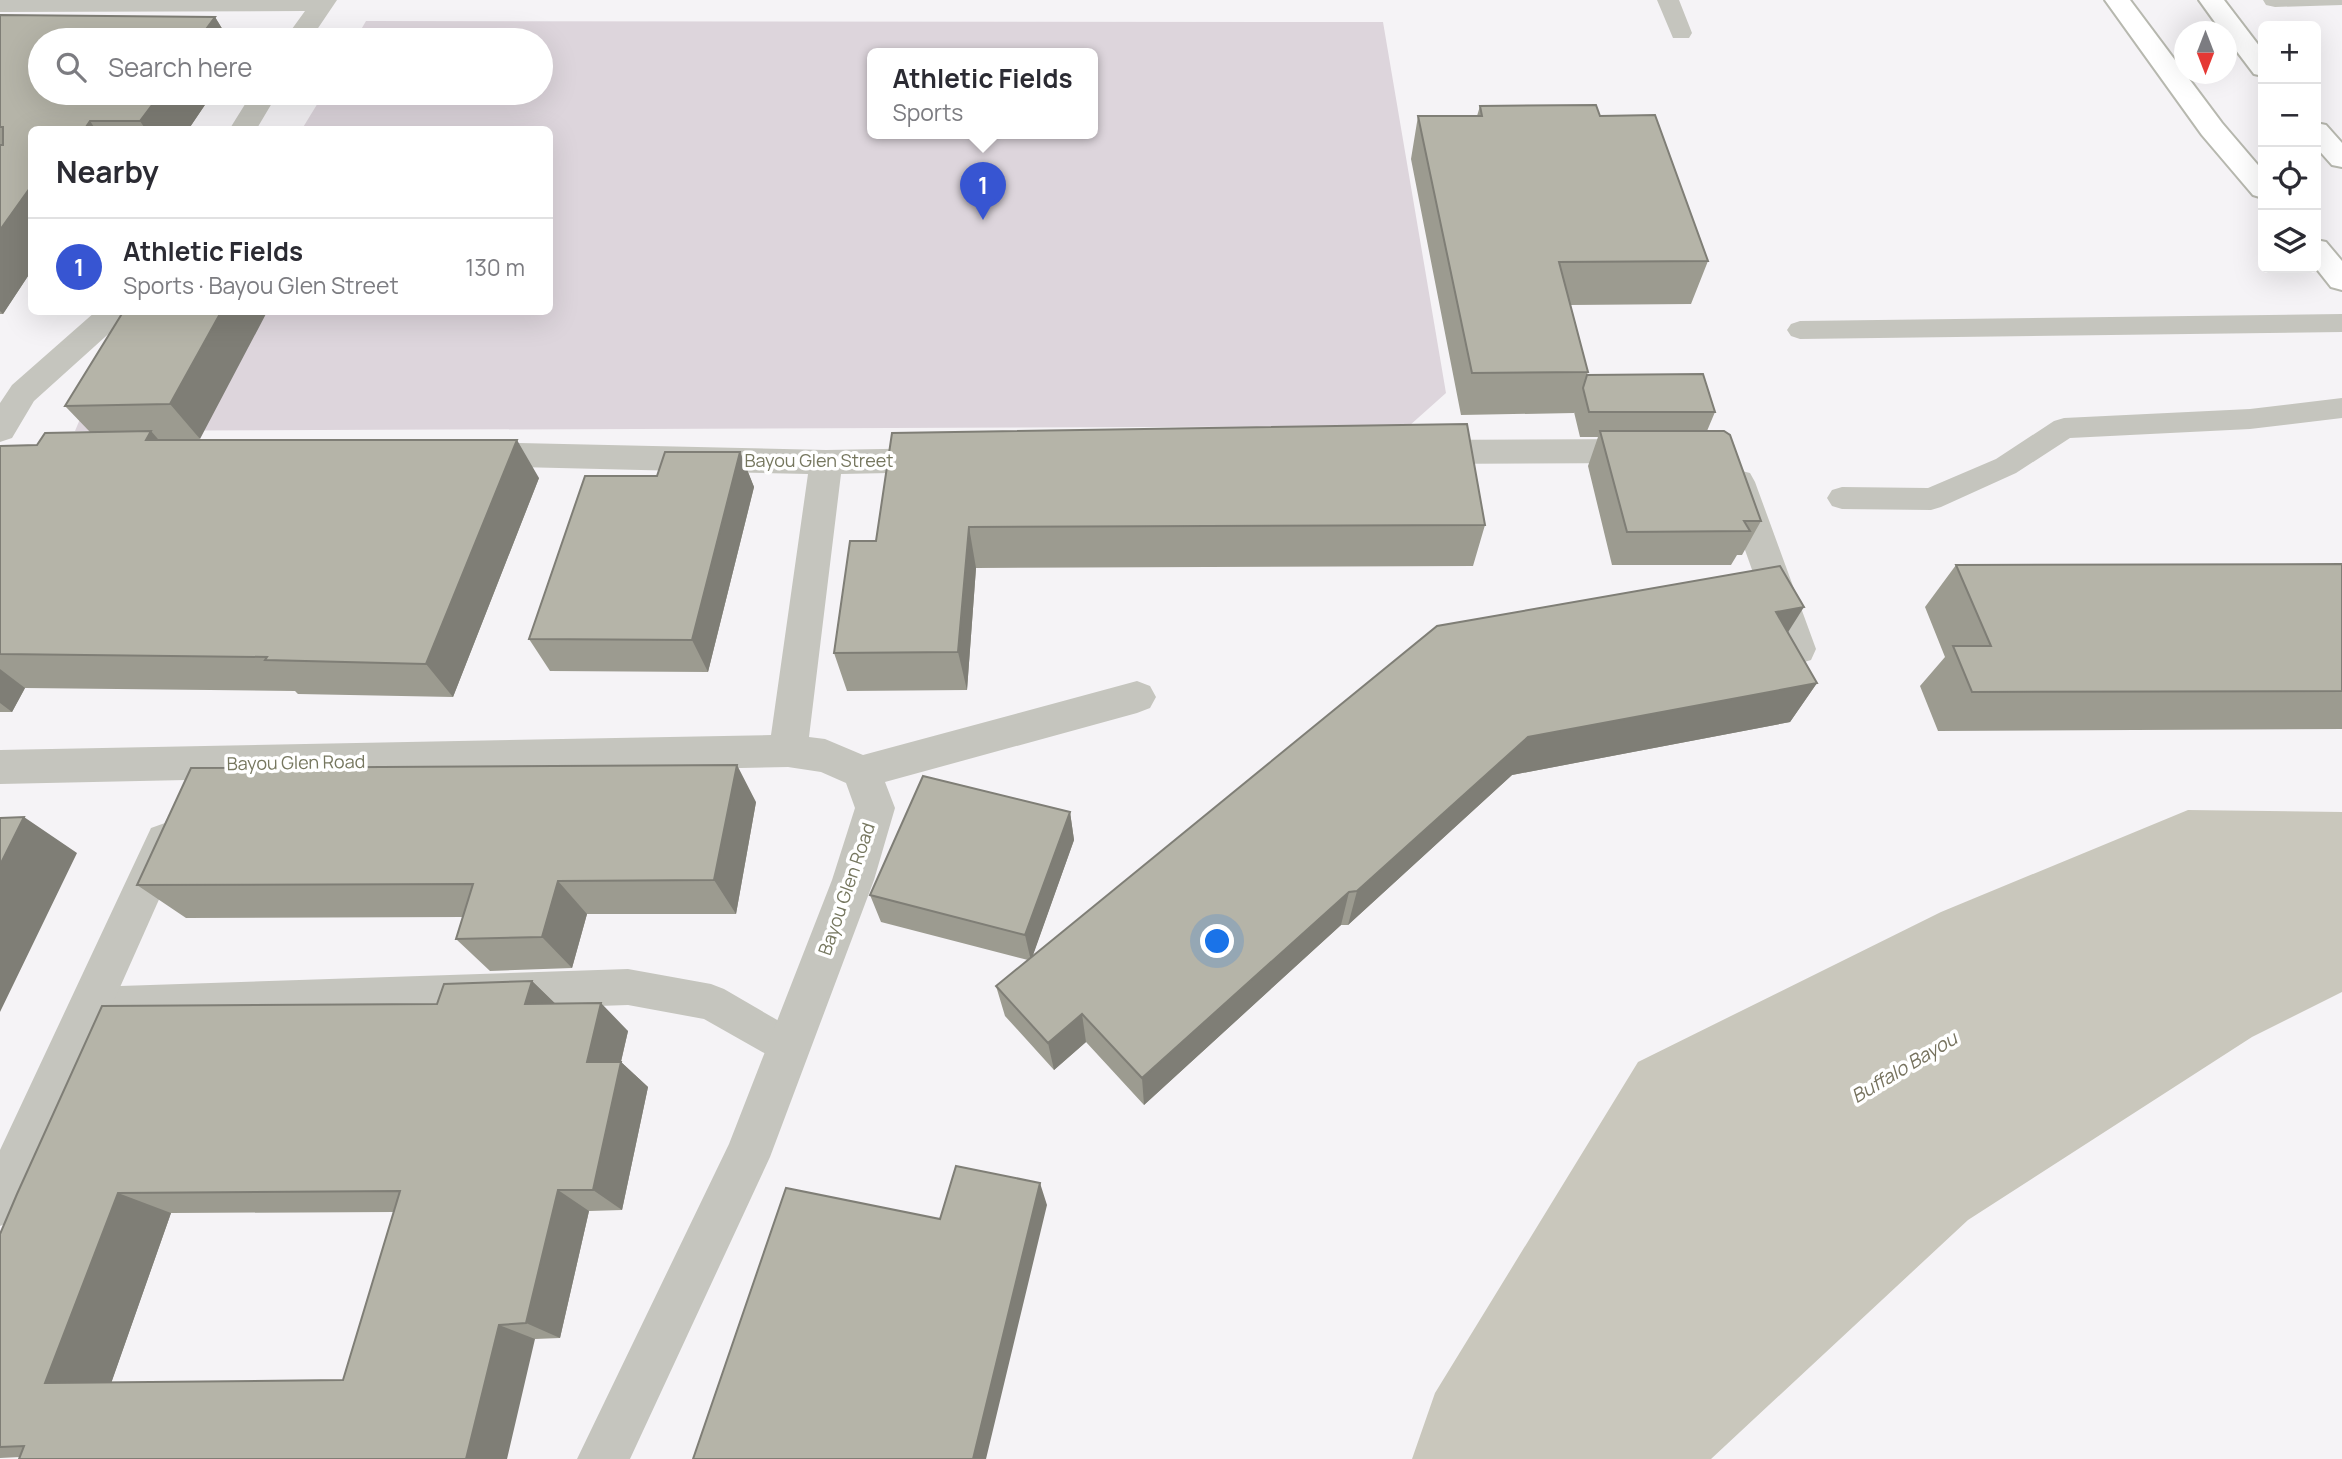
<!DOCTYPE html>
<html lang="en">
<head>
<meta charset="utf-8">
<style>
	body { margin:0; font-family:Manrope,sans-serif; background:#f7f7f7; color:#2b2b33 }
	.controls { position:absolute; right:21px; top:21px; display:grid; overflow:hidden; border-radius:10px; box-shadow:0 7px 28px #0002 }
	.controls button { width:63px; height:63px; display:grid; place-items:center; padding:0; border:0; border-bottom:2px solid #e1e1e2; background:#fff; color:#2b2b33; font:35px sans-serif }
	.compass { position:absolute; left:2174px; top:21px; width:63px; height:63px; border-radius:50%; background:#fff; box-shadow:0 7px 28px #0002; rotate:180deg }
	.you { position:absolute; left:1218px; top:942px; width:24px; height:24px; margin:-18px; border:5px solid #fff; border-radius:50%; background:#1a73e8; box-shadow:0 0 0 10px #1a73e833 }
	.badge { display:grid; place-items:center; width:46px; height:46px; border-radius:50%; background:#3755d2; color:#fff; font-size:23px; font-weight:700 }
	.pin { position:absolute; translate:-50% -58px; filter:drop-shadow(0 2px 4px #0008) }
	.pin::after { content:''; position:absolute; top:37px; width:24px; height:21px; background:inherit; clip-path:polygon(0 0,100% 0,50% 100%) }
	.popup { position:absolute; left:867px; top:48px; width:231px; height:91px; box-sizing:border-box; display:grid; place-content:center; border-radius:10px; background:#fff; filter:drop-shadow(0 2px 5px #0005); font-size:23px; white-space:nowrap; color:#7c7c81 }
	.popup b { font-size:26px; color:#2b2b33 }
	.popup::after { content:''; position:absolute; left:50%; top:100%; margin-left:-14px; border:14px solid transparent; border-top-color:#fff }
	.list { margin:0; padding:0; list-style:none }
	h2 { display:flex; justify-content:space-between; align-items:center; height:91px; margin:0; padding:0 28px; font-size:30px }
	h2 small { font-size:23px; font-weight:400; color:#7c7c81 }
	.list li { display:grid; grid-template-columns:46px 1fr auto; gap:21px; align-items:center; box-sizing:border-box; height:98px; padding:0 28px; border-top:2px solid #e1e1e2 }
	.list b { display:block; font-size:26px; white-space:nowrap }
	.list p { margin:0; font-size:23px; white-space:nowrap; color:#7c7c81 }
	.list em { font-size:23px; font-style:normal; color:#7c7c81 }
	.icon { flex:none; width:38px; height:38px; fill:none; stroke:currentColor; stroke-width:2; stroke-linecap:round; stroke-linejoin:round }
	.map { position:relative; flex:none; width:2342px; height:1459px; overflow:hidden }
	.search { position:absolute; background:#fff; box-shadow:0 7px 28px #0002; left:28px; top:28px; width:525px; height:77px; display:flex; align-items:center; gap:18px; box-sizing:border-box; padding:0 24px; border-radius:38px; color:#7c7c81; font-size:26px }
	.panel { position:absolute; background:#fff; box-shadow:0 7px 28px #0002; left:28px; top:126px; width:525px; height:189px; border-radius:10px }
	.map>svg:first-child { display:block }
	.green { fill:#ddd5dc; fill-rule:evenodd }
	.water { fill:#c9c7bc }
	.lines { fill:none; stroke-linecap:round; stroke-linejoin:round }
	.primary-casing { stroke:#b7b8af; stroke-width:4 }
	.lane { fill:#c5c5be; fill-rule:evenodd }
	.street { fill:#c5c5be; fill-rule:evenodd }
	.primary { fill:#fff; fill-rule:evenodd }
	.wall { fill:#9c9b90; fill-rule:evenodd }
	.shaded-wall { fill:#7f7e76 }
	.building { fill:#b5b4a8; stroke:#7f7e76; stroke-width:2; fill-rule:evenodd }
	.labels { text-anchor:middle; stroke-width:7; stroke-linejoin:round; paint-order:stroke }
	.street-label { font-size:18px; fill:#76775f; stroke:#fff }
	.water-label { font-size:19px; font-style:italic; fill:#77735f; stroke:#fff }
</style>
</head>
<body>
<div class="map">
<svg width="2342" height="1459" viewBox="0 0 2342 1459">
	<rect width="100%" height="100%" fill="#f5f3f6"/>
	<!-- green -->
	<path class="green" d="M366,21L1383,22L1446,393L1409,426L75,431L97,378L164,312H550V130L302,129L324,93H541V40H355ZM873,54H1093V134H873Z"/>
	<!-- water -->
	<path class="water" d="M2188,810L2342,812V992L2252,1037L1968,1220L1711,1459H1412L1435,1393L1638,1062L1941,912Z"/>
	<g class="lines">
		<!-- primary casing -->
		<g class="primary-casing">
			<path id="primary" d="M2105,0H2130L2222,123L2263,171V198L2253,195L2202,135Z
				M2199,0H2224L2263,51V76L2254,74L2226,37V32H2222Z
				M2316,123L2326,125L2342,143V167L2332,165L2316,147Z
				M2316,240L2326,242L2342,261V290L2331,287L2316,268Z"/>
		</g>
		<!-- lane -->
		<path class="lane" d="M1657,0H1679L1692,33L1689,38H1673Z
			M2342,314V332L1800,339L1791,336L1787,330L1791,324L1800,321Z
			M2342,398V418L2250,429L2070,438L2016,473L1941,507L1931,510L1842,509L1832,506L1827,498L1832,490L1842,487L1928,488L1996,459L2054,421L2064,418L2250,409Z
			M628,969L711,984L724,989L803,1035L808,1048L803,1061L789,1067L704,1019L628,1005L90,1023L77,1018L71,1005L77,992L90,987Z"/>
		<!-- street -->
		<path class="street" d="M0,0H337L310,40H284L305,11L0,12Z
			M2263,0H2342V5L2275,7L2266,5Z
			M252,93H278L256,130H229Z
			M95,312H129L125,319L34,401L12,438L0,442V403L12,385Z
			M1646,439L1658,442L1663,451L1658,460L1646,463L1419,464L1407,461L1402,452L1407,443L1419,440Z
			M474,442L826,450L939,448L951,451L956,460L951,469L939,472L841,474L809,737L825,739L863,755L1137,681L1150,686L1156,697L1150,708L1137,713L885,782L895,808L874,880L770,1157L630,1459H577L729,1144L832,880L855,808L846,783L821,772L788,767L0,784V750L771,735L808,474L474,466L462,463L457,454L462,445Z
			M1738,470L1750,473L1755,482L1816,649L1811,660L1798,664L1785,660L1780,649L1721,482L1726,473Z
			M165,823L179,828L185,841L17,1219L0,1226V1150L151,828Z"/>
		<!-- primary -->
		<use href="#primary" class="primary"/>
	</g>
	<!-- wall -->
	<path class="wall" d="M0,15L215,17L229,40H40V93H213L188,130H32V270L3,314H0Z
		M1480,106L1600,116L1708,261L1691,304L1570,305L1588,372L1587,375L1715,412L1707,431L1761,521L1742,555H1737L1731,565H1612L1588,466L1598,437H1580L1574,412V413L1461,415L1411,159L1418,116H1477Z
		M123,312L200,439L159,440L539,478L453,697L298,694L295,691L25,688L12,712H0V446L37,445L90,432L65,406Z
		M892,433L1485,525L1473,566L976,568L967,690L847,691L834,653L876,541Z
		M740,452L754,487L708,672L550,671L529,639L657,476Z
		M2342,564V729L1938,731L1920,686L1945,657L1925,607L1956,565Z
		M1788,632L1817,683L1790,722L1512,775L1348,925H1341L1144,1105L1086,1042L1054,1070L1005,1016L996,986L1028,960L881,922L870,895L1070,812L1074,840L1032,957Z
		M756,802L736,914H587L572,968L490,971L456,939L463,917L186,918L137,885Z
		M532,981L555,1004L628,1031L621,1062L648,1087L622,1210L589,1211L560,1338L535,1339L20,1457L0,1458V1234L437,1004ZM394,1212L343,1380L111,1383L171,1213Z"/>
	<!-- shaded-wall -->
	<path class="shaded-wall" d="M215,17L229,40H198Z
		M161,93H213L188,130H146L140,121Z
		M90,121L96,130H84Z
		M32,185V270L3,314L0,311V230Z
		M221,312H267L200,439L170,404Z
		M151,431L184,469L146,440Z
		M517,440L539,478L453,697L426,664Z
		M740,452L754,487L708,672L692,640Z
		M969,527L976,568L967,690L958,652Z
		M1804,607L1778,648L1776,612Z
		M0,669L25,688L12,712L0,703Z
		M1817,683L1790,722L1512,775L1348,925L1357,891L1528,737Z
		M737,765L756,802L736,914L714,880Z
		M1070,812L1074,840L1031,961L1025,935Z
		M24,817L77,853L0,1012V865Z
		M558,881L587,914L572,968L542,937Z
		M1349,892L1341,925L1144,1105L1142,1078Z
		M532,981L562,1010L525,1004Z
		M601,1003L628,1031L615,1087L587,1062Z
		M1082,1014L1086,1042L1054,1070L1048,1043Z
		M621,1062L648,1087L622,1210L593,1190Z
		M1040,1183L1047,1205L986,1459H973Z
		M558,1190L589,1211L560,1338L526,1323Z
		M118,1193L171,1213L107,1395L45,1383Z
		M499,1325L535,1339L507,1459H466Z"/>
	<!-- building -->
	<path class="building" d="M0,15L215,17L198,40H40V93H161L140,121H90L84,130H32V185L0,230V145H3V127H0Z
		M1596,105L1600,116L1655,115L1708,261L1559,262L1588,372L1472,373L1418,116H1482L1480,106Z
		M123,312H221L170,404L65,406Z
		M1703,374L1715,412H1589L1583,388L1587,375Z
		M1467,424L1485,525L969,527L958,652L834,653L850,541H876L892,433Z
		M151,431L146,440H517L426,664L265,660L267,657L0,654V446L37,445L45,433Z
		M1600,431H1724L1730,435L1761,521H1744L1750,531L1627,532Z
		M665,452H740L692,640L529,639L585,476H657Z
		M2342,564V691L1972,692L1953,646H1991L1956,565Z
		M1780,566L1804,607L1776,612L1817,683L1528,737L1357,891L1349,892L1142,1078L1082,1014L1048,1043L996,986L1437,626Z
		M737,765L714,880L558,881L542,937L456,939L473,884L137,885L191,768Z
		M923,776L1070,812L1025,935L870,895Z
		M24,817L0,865V818Z
		M532,981L525,1004L601,1003L587,1062H621L593,1190H558L526,1323L499,1325L466,1459H19L24,1446L0,1447V1234L17,1194L102,1006L437,1004L444,984ZM400,1191L343,1380L45,1383L118,1193Z
		M956,1166L1040,1183L973,1459H693L786,1188L940,1219Z"/>
	<g class="labels">
		<!-- street labels -->
		<g class="street-label">
			<text x="819" y="467">Bayou Glen Street</text>
			<text transform="translate(296 763) rotate(-1)" y="6">Bayou Glen Road</text>
			<text transform="translate(847 889) rotate(-71)" y="6">Bayou Glen Road</text>
		</g>
		<!-- water labels -->
		<g class="water-label">
			<text transform="translate(1904 1067) rotate(-31)" y="7">Buffalo Bayou</text>
		</g>
	</g>
</svg>
<div class="controls">
<button>+</button>
<button>−</button>
<button><svg class="icon" aria-label="locate" viewBox="0 0 24 24"><circle cx="12" cy="12" r="6"/><path d="M12 2v4M12 18v4M2 12h4M18 12h4"/></svg></button>
<button><svg class="icon" aria-label="layers" viewBox="0 0 24 24"><path d="M12 4l9 5-9 5-9-5zM3 14l9 5 9-5"/></svg></button>
</div>
<svg class="compass" viewBox="-18 -18 36 36"><path d="M0-13l5 13h-10z" fill="#e53935"/><path d="M0 13l5-13h-10z" fill="#7c7c81"/></svg>
<div class="you"></div>
<div class="pin badge" style="left:983px;top:220px">1</div>
<div class="popup"><b>Athletic Fields</b>Sports</div>
<div class="search"><svg class="icon" aria-label="search" viewBox="0 0 24 24"><circle cx="10" cy="10" r="6"/><path d="M15 15l6 6"/></svg>Search here</div>
<section class="panel">
<h2>Nearby<small></small></h2>
<ul class="list">
<li><span class="badge">1</span><div><b>Athletic Fields</b><p>Sports · Bayou Glen Street</p></div><em>130 m</em></li>
</ul>
</section>
</div>
</body>
</html>
